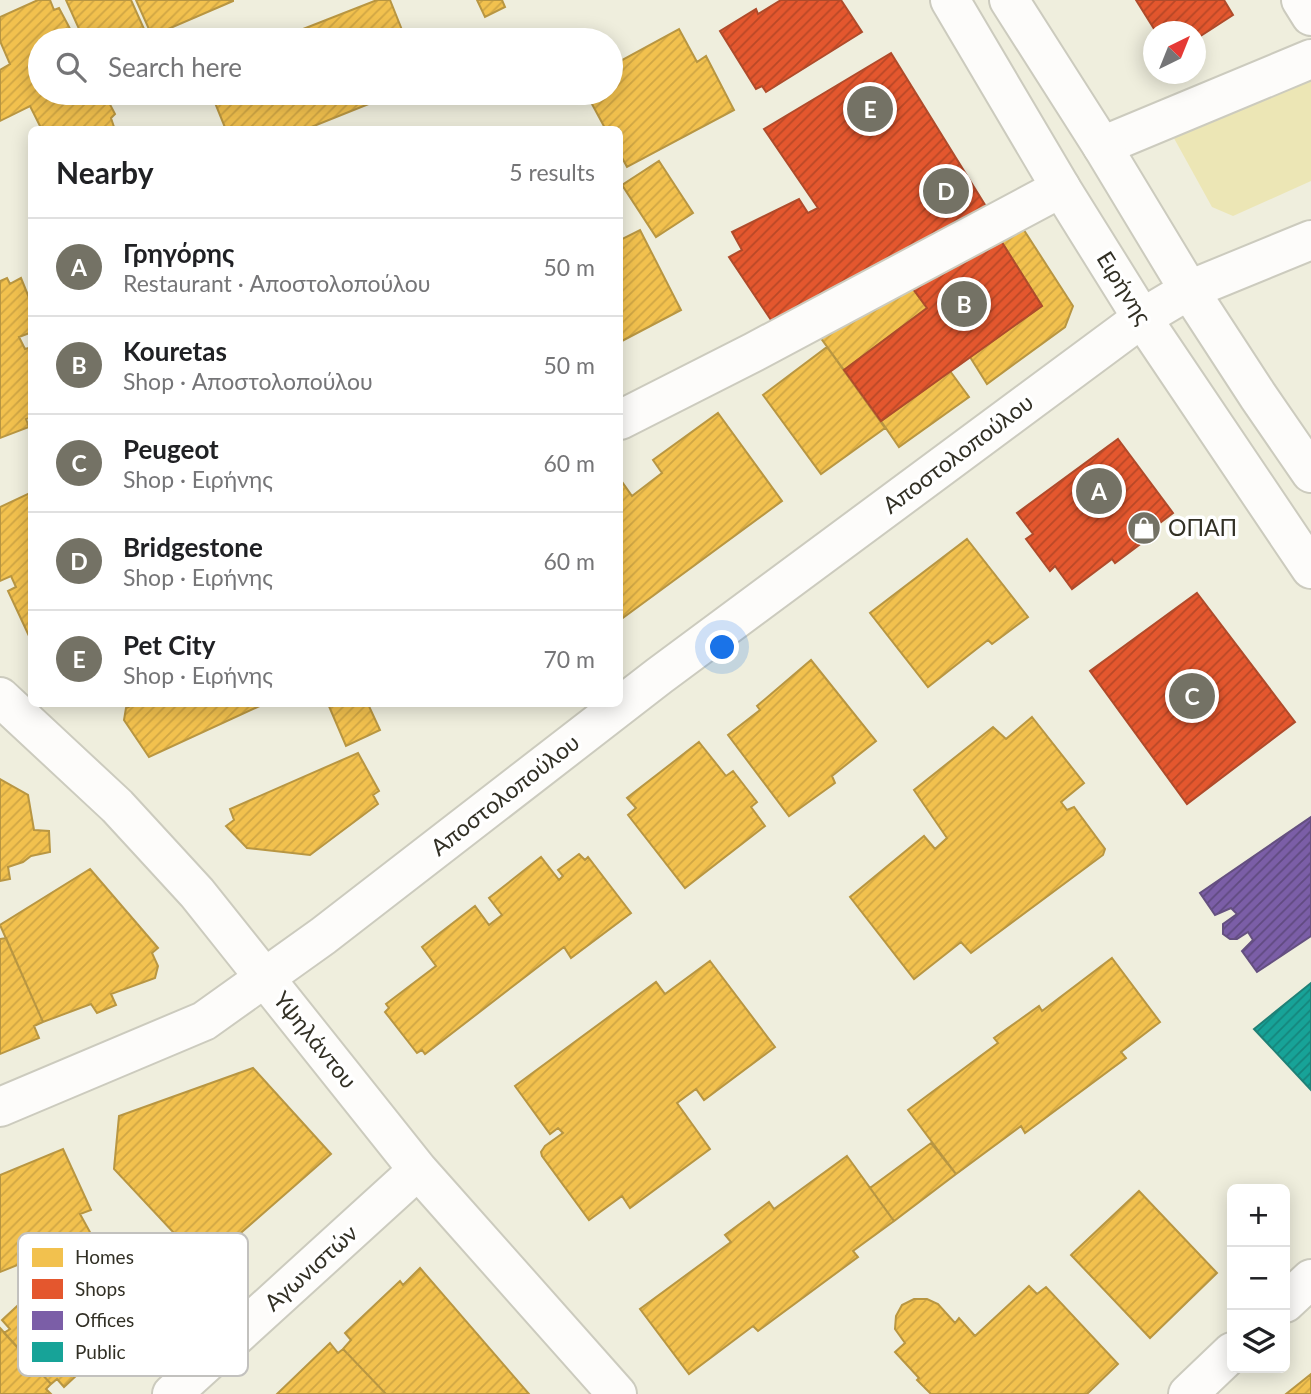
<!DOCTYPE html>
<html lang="en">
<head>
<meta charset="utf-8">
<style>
	body { margin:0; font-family:Lato,sans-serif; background:#f2f2f2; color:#202124 }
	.controls { position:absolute; right:21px; bottom:21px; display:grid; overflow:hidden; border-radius:10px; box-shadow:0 4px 18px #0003 }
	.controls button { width:63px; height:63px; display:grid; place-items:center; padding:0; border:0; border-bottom:2px solid #e0e0e0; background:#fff; color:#202124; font:35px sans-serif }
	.compass { position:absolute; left:1143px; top:21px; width:63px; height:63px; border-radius:50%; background:#fff; box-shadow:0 4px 18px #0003; rotate:43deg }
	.you { position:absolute; left:723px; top:648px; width:24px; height:24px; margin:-18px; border:5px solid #fff; border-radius:50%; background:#1a73e8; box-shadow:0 0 0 10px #1a73e833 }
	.badge { display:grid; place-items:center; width:46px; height:46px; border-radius:50%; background:#747265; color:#fff; font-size:23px; font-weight:700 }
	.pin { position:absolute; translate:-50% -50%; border:4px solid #fff; box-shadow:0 2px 7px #0006 }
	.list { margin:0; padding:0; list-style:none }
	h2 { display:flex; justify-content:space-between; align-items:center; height:91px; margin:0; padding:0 28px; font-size:30px }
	h2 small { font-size:23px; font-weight:400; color:#757577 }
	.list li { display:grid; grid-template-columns:46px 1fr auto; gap:21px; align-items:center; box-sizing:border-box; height:98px; padding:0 28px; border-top:2px solid #e0e0e0 }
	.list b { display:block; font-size:26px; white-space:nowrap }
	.list p { margin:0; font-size:23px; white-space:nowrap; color:#757577 }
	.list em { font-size:23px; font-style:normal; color:#757577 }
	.icon { flex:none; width:38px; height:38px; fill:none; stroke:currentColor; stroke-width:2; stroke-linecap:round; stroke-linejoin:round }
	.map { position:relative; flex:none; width:1311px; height:1394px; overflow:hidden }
	.search { position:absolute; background:#fff; box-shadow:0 4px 18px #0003; left:28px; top:28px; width:595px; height:77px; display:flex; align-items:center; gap:18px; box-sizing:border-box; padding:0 24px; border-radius:38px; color:#757577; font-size:26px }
	.panel { position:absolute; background:#fff; box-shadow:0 4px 18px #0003; left:28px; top:126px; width:595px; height:581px; border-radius:10px }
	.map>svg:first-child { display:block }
	.green { fill:#ece6b5 }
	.homes { fill:url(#homes-hatch); stroke:#b89642; stroke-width:2 }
	.shops { fill:url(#shops-hatch); stroke:#af4b2b; stroke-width:2 }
	.offices { fill:url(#offices-hatch); stroke:#655080; stroke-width:2 }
	.public { fill:url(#public-hatch); stroke:#1f8076; stroke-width:2 }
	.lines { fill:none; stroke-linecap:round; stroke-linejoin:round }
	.pedestrian-casing { stroke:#cccbbe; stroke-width:42 }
	.minor-casing { stroke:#cccbbe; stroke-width:42 }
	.secondary-casing { stroke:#cccbbe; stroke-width:42 }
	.pedestrian { stroke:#fdfcfa; stroke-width:38 }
	.minor { stroke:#fdfcfa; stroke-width:38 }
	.secondary { stroke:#fdfcfa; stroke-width:38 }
	.labels { text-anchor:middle; stroke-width:7; stroke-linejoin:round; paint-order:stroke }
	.street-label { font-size:23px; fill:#323025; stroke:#fff }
	.poi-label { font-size:23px; fill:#323025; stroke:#fff; text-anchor:start }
	.key { fill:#fff; stroke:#c2c1be; stroke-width:2 }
	.key-label { font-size:19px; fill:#323025 }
</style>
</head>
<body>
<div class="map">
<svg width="1311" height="1394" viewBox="0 0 1311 1394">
	<defs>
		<pattern id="homes-hatch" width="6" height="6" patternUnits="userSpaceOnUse" patternTransform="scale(1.75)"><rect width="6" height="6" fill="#f2c14e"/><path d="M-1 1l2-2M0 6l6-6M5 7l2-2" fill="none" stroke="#d0a644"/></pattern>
		<pattern id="shops-hatch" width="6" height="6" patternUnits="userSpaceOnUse" patternTransform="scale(1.75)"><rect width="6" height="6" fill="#e4572e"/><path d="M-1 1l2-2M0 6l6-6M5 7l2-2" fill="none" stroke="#b94827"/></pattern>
		<pattern id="offices-hatch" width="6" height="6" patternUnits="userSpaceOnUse" patternTransform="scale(1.75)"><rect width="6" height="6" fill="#7b5ea7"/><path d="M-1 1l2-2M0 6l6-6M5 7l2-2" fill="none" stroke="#604a80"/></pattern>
		<pattern id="public-hatch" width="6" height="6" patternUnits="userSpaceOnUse" patternTransform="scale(1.75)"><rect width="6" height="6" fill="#17a398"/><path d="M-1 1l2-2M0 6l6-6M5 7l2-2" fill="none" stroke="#15857c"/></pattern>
	</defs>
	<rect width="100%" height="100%" fill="#efeedd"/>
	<!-- green -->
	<path class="green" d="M1311,72V181L1233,216L1212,207L1170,131Z"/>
	<!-- homes -->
	<path class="homes" d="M38,0H50L54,10L59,8L76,40H40V93H104L115,114L111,118L114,127L112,130H42L30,106L0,121V70L10,64L0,41V17Z
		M66,0H131L149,40H84Z
		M136,0H233V1L152,36Z
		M377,0H390L406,40H275Z
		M477,0H502L505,7L485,17Z
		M679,29L697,62L706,56L734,110L627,167L620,154V130H606L586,93H611V66Z
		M211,93H396L304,130H226Z
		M659,161L693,213L656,237L622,185Z
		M1020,224L1073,306L1065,327L987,384L970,357L1042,306L998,236Z
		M640,230L681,310L620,342V240Z
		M7,278L10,284L21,278L32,305V332L19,337L25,349L32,347V417L26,419L29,427L0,438V281Z
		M908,282L927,308L844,370L815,330Z
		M827,347L885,428L821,474L763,395Z
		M950,371L969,397L899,447L881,421Z
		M718,413L782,501L620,620V479L632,496L662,473L653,460Z
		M32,492V634L29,636L8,591L16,587L11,576L0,581V507Z
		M967,539L1028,617L992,644L988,640L928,687L870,613Z
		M811,660L876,741L832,776L835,783L789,816L728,735L760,710L757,706Z
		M135,704H264L149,757L124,720L126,708Z
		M328,704H368L380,730L346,746Z
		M1032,717L1084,783L1061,802L1067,810L1074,807L1105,849L1103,855L971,953L961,942L914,979L850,897L924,836L935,849L947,838L914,790L993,727L1006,739Z
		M699,742L726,776L733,771L757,802L751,807L765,826L685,888L628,815L636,808L627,798Z
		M358,753L379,791L373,795L378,804L310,855L247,848L226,826L234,820L230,809Z
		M0,779L28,795L34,830L49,831L50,852L31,856L23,862L8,867L10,879L0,881Z
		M579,854L585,860L588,857L631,913L571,958L564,947L425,1054L422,1050L417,1053L385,1012L389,1008L386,1004L436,966L422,947L475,906L489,925L502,915L489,898L541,857L559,880L563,876L558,870Z
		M90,869L158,948L152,953L158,966L155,978L111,994L116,1005L97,1013L91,1004L43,1022L0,925Z
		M6,938L43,1022L34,1026L39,1038L0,1054V939Z
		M1112,958L1160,1022L1121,1052L1126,1058L1025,1133L1021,1126L956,1174L908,1110L998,1043L994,1038L1039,1006L1042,1011Z
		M710,961L775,1047L704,1100L696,1089L677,1103L710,1149L630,1208L622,1196L589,1220L542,1156L541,1152L545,1146L563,1133L558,1128L550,1134L515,1086L656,982L665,994Z
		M253,1068L331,1154L204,1265L114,1169L119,1116Z
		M931,1143L956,1174L894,1221L870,1188Z
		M63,1149L91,1210L80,1214L96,1243L59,1279L55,1275L43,1245L23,1254L25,1262L0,1272V1175Z
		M847,1156L894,1221L853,1251L858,1257L758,1331L753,1326L689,1374L640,1309L731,1242L725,1235L769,1202L774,1209Z
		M1139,1191L1217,1273L1150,1338L1071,1255Z
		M87,1252L108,1275L125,1260L160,1298L64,1387L57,1379L51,1384L4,1333L10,1329L2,1320L44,1281L46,1284L55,1275L59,1279Z
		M420,1268L529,1394H386L343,1349L351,1340L345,1333L400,1281L403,1285Z
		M1029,1286L1037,1294L1046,1287L1118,1364L1087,1394H931L917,1380L919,1378L895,1352L905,1343L895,1329L896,1316L902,1305L914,1299H927L938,1304L955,1323L959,1318L975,1336Z
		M0,1328L51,1384L46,1389L51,1394H0Z
		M330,1343L338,1353L343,1349L386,1394H277Z
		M1311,1374V1394H1286Z"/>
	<!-- shops -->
	<path class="shops" d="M781,0H841L862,32L766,92L762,86L756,89L720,31L756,9L758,14Z
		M1136,0H1224L1233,15L1196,39V32H1156Z
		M891,53L990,213L779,332L729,257L742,250L732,232L799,199L808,213L818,208L764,129Z
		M998,236L1042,306L881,421L844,370L927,308L908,282Z
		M1118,439L1173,513L1144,535L1147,539L1115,563L1112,559L1072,589L1055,566L1050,571L1026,539L1033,534L1017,513Z
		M1197,593L1295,722L1187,804L1090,671Z"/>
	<!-- offices -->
	<path class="offices" d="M1311,817V936L1257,972L1242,951L1253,940L1248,932L1237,939H1230L1223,934V924L1237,914L1231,908L1215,915L1200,893Z"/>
	<!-- public -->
	<path class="public" d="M1311,983V1090L1254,1029Z"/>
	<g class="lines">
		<!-- pedestrian casing -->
		<g class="pedestrian-casing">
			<path id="pedestrian" d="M1102,146L1311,59"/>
		</g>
		<!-- minor casing -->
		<g class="minor-casing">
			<path id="minor" d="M1301,0L1311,16
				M620,420L754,352L1061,188
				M0,697L117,806L197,893L418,1170L617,1394
				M0,1107L204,1021L323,936L659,676L1142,318L1189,290L1311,240
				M1285,1303L1311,1279
				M172,1394L418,1170
				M1188,1394L1232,1352"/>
		</g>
		<!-- secondary casing -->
		<g class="secondary-casing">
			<path id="secondary" d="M950,0L1061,188L1142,318L1311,569
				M1009,0L1102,146L1189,290L1258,396L1311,473"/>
		</g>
		<!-- pedestrian -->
		<use href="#pedestrian" class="pedestrian"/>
		<!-- minor -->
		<use href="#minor" class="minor"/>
		<!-- secondary -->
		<use href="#secondary" class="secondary"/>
	</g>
	<!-- icons -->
	<defs>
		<g id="shop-disc" transform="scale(1.75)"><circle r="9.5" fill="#747265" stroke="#fff"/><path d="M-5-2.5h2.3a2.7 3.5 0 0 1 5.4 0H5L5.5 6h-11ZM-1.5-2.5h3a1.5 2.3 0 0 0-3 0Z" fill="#fff"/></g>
	</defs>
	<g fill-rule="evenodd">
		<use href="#shop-disc" x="1144" y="528"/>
	</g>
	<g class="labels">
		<!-- street labels -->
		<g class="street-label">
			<text transform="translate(1124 288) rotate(58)" y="8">Ειρήνης</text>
			<text transform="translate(958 454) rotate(-37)" y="8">Αποστολοπούλου</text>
			<text transform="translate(505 795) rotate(-38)" y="8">Αποστολοπούλου</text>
			<text transform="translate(315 1040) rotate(51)" y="8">Υψηλάντου</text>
			<text transform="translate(311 1268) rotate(-42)" y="8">Αγωνιστών</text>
		</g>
		<!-- poi labels -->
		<g class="poi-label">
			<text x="1168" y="536">ΟΠΑΠ</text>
		</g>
	</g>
	<!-- legend -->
	<rect x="18" y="1233" width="230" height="143" rx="10" class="key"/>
	<rect x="32" y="1248" width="31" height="19" fill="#f2c14e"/>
	<rect x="32" y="1279" width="31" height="20" fill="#e4572e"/>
	<rect x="32" y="1311" width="31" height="19" fill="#7b5ea7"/>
	<rect x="32" y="1342" width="31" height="20" fill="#17a398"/>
	<g class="key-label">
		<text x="75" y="1264">Homes</text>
		<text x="75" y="1296">Shops</text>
		<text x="75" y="1327">Offices</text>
		<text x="75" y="1359">Public</text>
	</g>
</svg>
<div class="controls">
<button>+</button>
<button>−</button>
<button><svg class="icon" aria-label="layers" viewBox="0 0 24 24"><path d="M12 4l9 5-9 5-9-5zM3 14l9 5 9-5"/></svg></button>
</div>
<svg class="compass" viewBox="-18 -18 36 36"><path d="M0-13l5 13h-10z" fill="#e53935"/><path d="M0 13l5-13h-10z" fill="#757577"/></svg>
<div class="you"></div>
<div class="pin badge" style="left:1099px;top:491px">A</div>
<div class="pin badge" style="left:964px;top:304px">B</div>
<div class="pin badge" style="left:1192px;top:696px">C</div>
<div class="pin badge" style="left:946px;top:191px">D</div>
<div class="pin badge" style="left:870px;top:109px">E</div>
<div class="search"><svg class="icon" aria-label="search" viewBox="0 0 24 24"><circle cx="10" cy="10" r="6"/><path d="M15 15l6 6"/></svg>Search here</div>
<section class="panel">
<h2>Nearby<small>5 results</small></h2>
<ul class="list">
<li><span class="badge">A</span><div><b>Γρηγόρης</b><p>Restaurant · Αποστολοπούλου</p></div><em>50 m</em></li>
<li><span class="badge">B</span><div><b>Kouretas</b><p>Shop · Αποστολοπούλου</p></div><em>50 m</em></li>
<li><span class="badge">C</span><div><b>Peugeot</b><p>Shop · Ειρήνης</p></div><em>60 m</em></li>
<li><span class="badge">D</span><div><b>Bridgestone</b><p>Shop · Ειρήνης</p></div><em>60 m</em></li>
<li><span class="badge">E</span><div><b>Pet City</b><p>Shop · Ειρήνης</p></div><em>70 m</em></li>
</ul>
</section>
</div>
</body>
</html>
